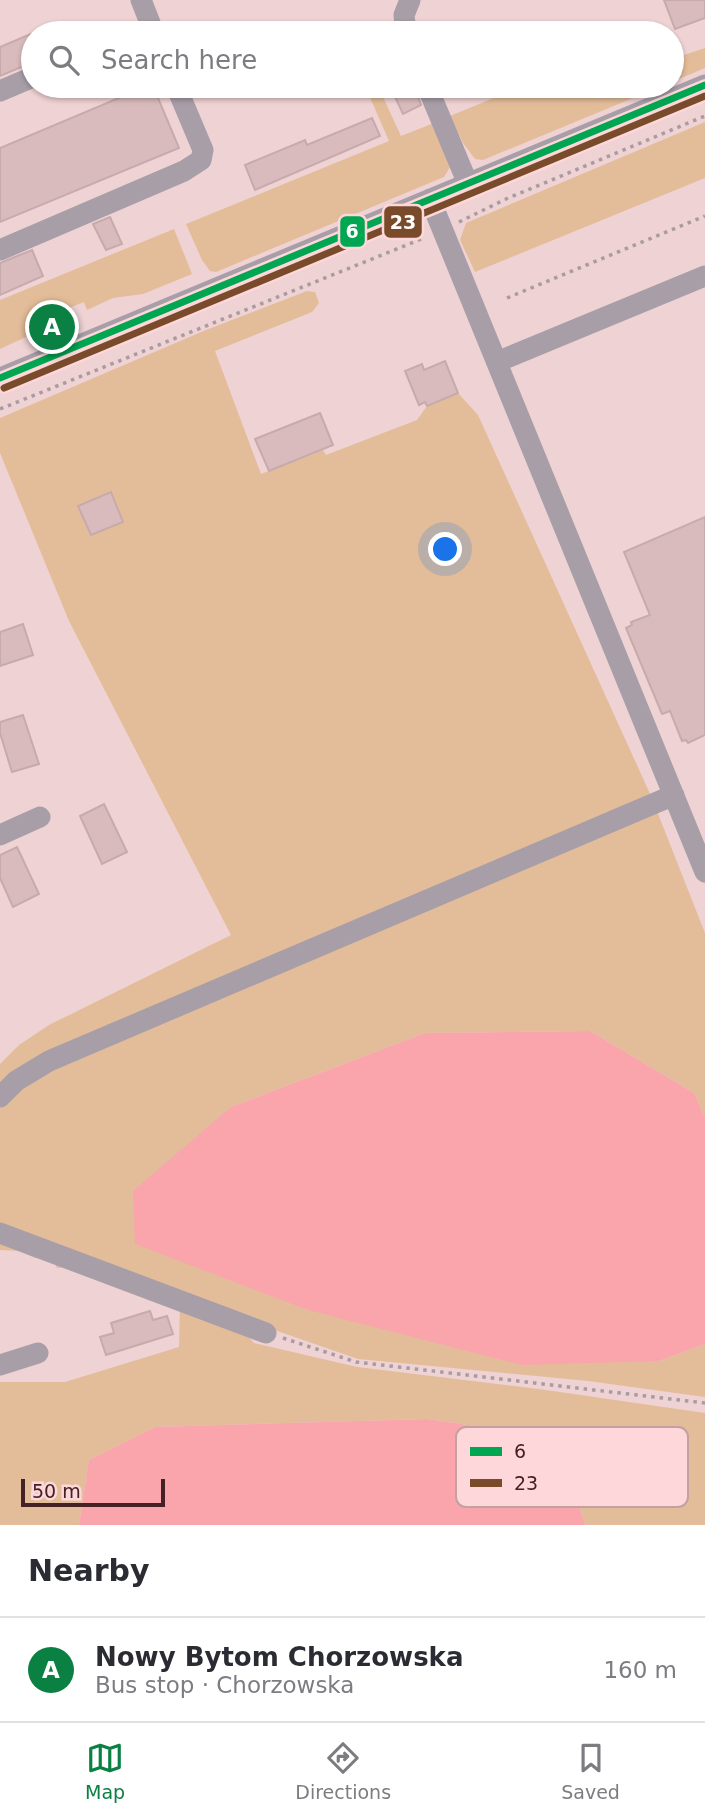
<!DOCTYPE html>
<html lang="en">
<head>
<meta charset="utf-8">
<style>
	body { margin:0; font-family:"DejaVu Sans",sans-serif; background:#f2f2f3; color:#2b2b33 }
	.scale { position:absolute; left:21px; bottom:18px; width:144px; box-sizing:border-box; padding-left:7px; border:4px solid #432124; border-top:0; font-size:19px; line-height:24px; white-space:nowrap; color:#432124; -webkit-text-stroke:5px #fdd7d9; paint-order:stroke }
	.you { position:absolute; left:446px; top:550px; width:24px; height:24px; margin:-18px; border:5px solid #fff; border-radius:50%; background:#1a73e8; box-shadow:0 0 0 10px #1a73e833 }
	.badge { display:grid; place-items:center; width:46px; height:46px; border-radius:50%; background:#0b8043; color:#fff; font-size:23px; font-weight:700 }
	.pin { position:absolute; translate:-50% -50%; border:4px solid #fff; box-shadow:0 2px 7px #0006 }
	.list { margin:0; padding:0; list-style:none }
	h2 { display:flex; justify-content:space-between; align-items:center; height:91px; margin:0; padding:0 28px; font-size:30px }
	h2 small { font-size:23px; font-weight:400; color:#7c7c81 }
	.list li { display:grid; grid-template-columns:46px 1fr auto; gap:21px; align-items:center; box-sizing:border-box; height:105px; padding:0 28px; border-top:2px solid #e1e1e2 }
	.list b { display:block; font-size:26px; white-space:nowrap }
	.list p { margin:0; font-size:23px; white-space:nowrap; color:#7c7c81 }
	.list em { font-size:23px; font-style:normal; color:#7c7c81 }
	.icon { flex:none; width:38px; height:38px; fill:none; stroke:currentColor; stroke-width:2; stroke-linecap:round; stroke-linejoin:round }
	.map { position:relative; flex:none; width:705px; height:1525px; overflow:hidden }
	.search { position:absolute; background:#fff; box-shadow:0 2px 5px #0004; left:21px; right:21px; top:21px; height:77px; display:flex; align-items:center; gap:18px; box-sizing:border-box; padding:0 24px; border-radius:38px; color:#7c7c81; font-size:26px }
	.sheet { height:196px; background:#fff }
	nav { display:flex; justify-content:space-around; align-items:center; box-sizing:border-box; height:98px; border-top:2px solid #e1e1e2; background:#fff; font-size:19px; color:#7c7c81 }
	nav a { display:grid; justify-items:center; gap:4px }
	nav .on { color:#0b8043 }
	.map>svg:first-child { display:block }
	.green { fill:#e3bd99 }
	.water { fill:#faa4ac }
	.building { fill:#d9bbbd; stroke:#c7aaab; stroke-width:2 }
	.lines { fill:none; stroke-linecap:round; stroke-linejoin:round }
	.path { stroke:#a89ca1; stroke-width:3.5; stroke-dasharray:3.5 5; stroke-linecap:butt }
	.minor { stroke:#a89ea8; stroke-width:21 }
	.bus-1-casing { stroke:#fdd7d9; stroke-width:12 }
	.bus-2-casing { stroke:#fdd7d9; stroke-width:12 }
	.bus-1 { stroke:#00a651; stroke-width:7 }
	.bus-2 { stroke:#7a4b2a; stroke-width:7 }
	.key { fill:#fdd7d9; stroke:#c5a0a3; stroke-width:2 }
	.key-label { font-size:19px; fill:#432124 }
	.line-badge { stroke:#fdd7d9; stroke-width:2.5 }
	.badge-label { font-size:19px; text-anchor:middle; font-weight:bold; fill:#fff }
</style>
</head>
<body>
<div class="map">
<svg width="705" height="1525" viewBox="0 0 705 1525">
	<rect width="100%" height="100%" fill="#efd2d3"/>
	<!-- green -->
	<path class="green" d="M705,48V68L672,82V59Z
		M365,86H378L401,136L434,123L450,167L444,177L216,272L210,271L202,260L186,224L389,141Z
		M523,86H662L483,160L475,159L463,143L450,116Z
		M705,122V178L475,272L460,240L466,223Z
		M174,229L192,274L143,294L113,298L87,310L84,302L62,311L65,319L0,349V300Z
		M307,291L315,292L319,303L312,312L215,351L261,474L323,450L326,455L417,420L427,406L458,393L478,415L651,796L705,933V1118L694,1093L590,1031L425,1033L231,1107L659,1361L705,1344V1397L588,1381L358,1359L260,1325L73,1267L57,1268L54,1261L45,1258H35L20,1251L0,1250V1064L19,1045L49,1025L231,935L69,621L0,453V418L206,330Z
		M180,1303L248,1336L254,1343L357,1367L539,1389L705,1413V1525H585L577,1500L539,1436L428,1419L155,1427L89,1460L79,1525H0V1382H65L179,1347Z"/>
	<!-- water -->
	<path class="water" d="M590,1031L694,1093L705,1118V1344L659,1361L522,1365L308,1310L135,1244L133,1191L231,1107L425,1033Z
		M428,1419L539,1436L577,1500L585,1525H79L89,1460L155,1427Z"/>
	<!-- building -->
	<path class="building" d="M664,0H705V18L675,29Z
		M33,33V62L0,76V47Z
		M114,86H153L179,148L0,222V148L119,98Z
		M390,86H414L421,105L403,114Z
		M372,118L380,136L255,190L245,165L305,140L307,145Z
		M110,217L122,244L106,250L93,224Z
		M32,250L43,276L0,295V263Z
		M445,361L458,393L427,406L425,402L419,405L405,371L422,364L424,370Z
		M320,413L333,445L269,471L255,439Z
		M111,492L123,522L91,535L78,506Z
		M705,517V735L688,743L686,740L682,741L670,711L662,714L626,628L632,625L631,622L650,615L624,552Z
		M23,624L33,655L0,666V632Z
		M23,715L39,764L12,772L0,733V722Z
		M104,804L127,852L102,864L80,816Z
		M17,847L39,894L13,907L0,878V855Z
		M150,1311L153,1320L167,1316L173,1334L106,1355L100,1337L114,1333L111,1323Z"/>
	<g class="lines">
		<!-- path -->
		<path class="path" d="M459,222L506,199L705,116
			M507,298L705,216
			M0,409L424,238
			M283,1338L356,1362L705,1403"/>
		<!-- minor -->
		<path class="minor" d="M141,0L154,33
			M406,33L404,15L410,0
			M427,86L468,184
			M0,91L33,77
			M430,199L705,872
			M0,250L184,171L201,160L203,150L176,86
			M497,362L705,276
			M0,378L705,85
			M0,835L40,817
			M0,1097L16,1081L49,1061L674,795
			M0,1233L266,1333
			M0,1365L38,1353"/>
		<!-- bus-1 casing -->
		<g class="bus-1-casing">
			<path id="bus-1" d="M0,378L705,85"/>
		</g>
		<!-- bus-2 casing -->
		<g class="bus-2-casing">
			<path id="bus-2" d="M4,388L705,96"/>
		</g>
		<!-- bus-1 -->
		<use href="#bus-1" class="bus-1"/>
		<!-- bus-2 -->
		<use href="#bus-2" class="bus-2"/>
	</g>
	<!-- legend -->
	<rect x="456" y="1427" width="232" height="80" rx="10" class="key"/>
	<rect x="470" y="1447" width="32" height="9" fill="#00a651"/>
	<rect x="470" y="1479" width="32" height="8" fill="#7a4b2a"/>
	<g class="key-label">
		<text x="514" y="1458">6</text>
		<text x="514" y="1490">23</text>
	</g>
	<g class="line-badge">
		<rect x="383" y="205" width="40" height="34" rx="7" fill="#7a4b2a"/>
		<rect x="339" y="215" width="27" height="33" rx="7" fill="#00a651"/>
	</g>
	<g class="badge-label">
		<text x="403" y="229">23</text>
		<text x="352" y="238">6</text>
	</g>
</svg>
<div class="scale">50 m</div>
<div class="you"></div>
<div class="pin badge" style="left:52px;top:327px">A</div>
<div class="search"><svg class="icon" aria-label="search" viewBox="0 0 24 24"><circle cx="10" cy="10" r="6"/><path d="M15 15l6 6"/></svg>Search here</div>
</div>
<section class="sheet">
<h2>Nearby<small></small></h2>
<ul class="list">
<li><span class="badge">A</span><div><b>Nowy Bytom Chorzowska</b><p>Bus stop · Chorzowska</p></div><em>160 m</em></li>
</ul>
</section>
<nav>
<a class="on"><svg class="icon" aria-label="map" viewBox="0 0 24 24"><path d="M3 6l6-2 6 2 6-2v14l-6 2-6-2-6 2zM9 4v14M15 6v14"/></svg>Map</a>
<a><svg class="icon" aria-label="directions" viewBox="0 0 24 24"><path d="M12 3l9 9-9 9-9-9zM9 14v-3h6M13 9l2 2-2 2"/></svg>Directions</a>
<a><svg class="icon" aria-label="saved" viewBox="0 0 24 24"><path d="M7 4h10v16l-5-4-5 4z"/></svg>Saved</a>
</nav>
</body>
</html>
